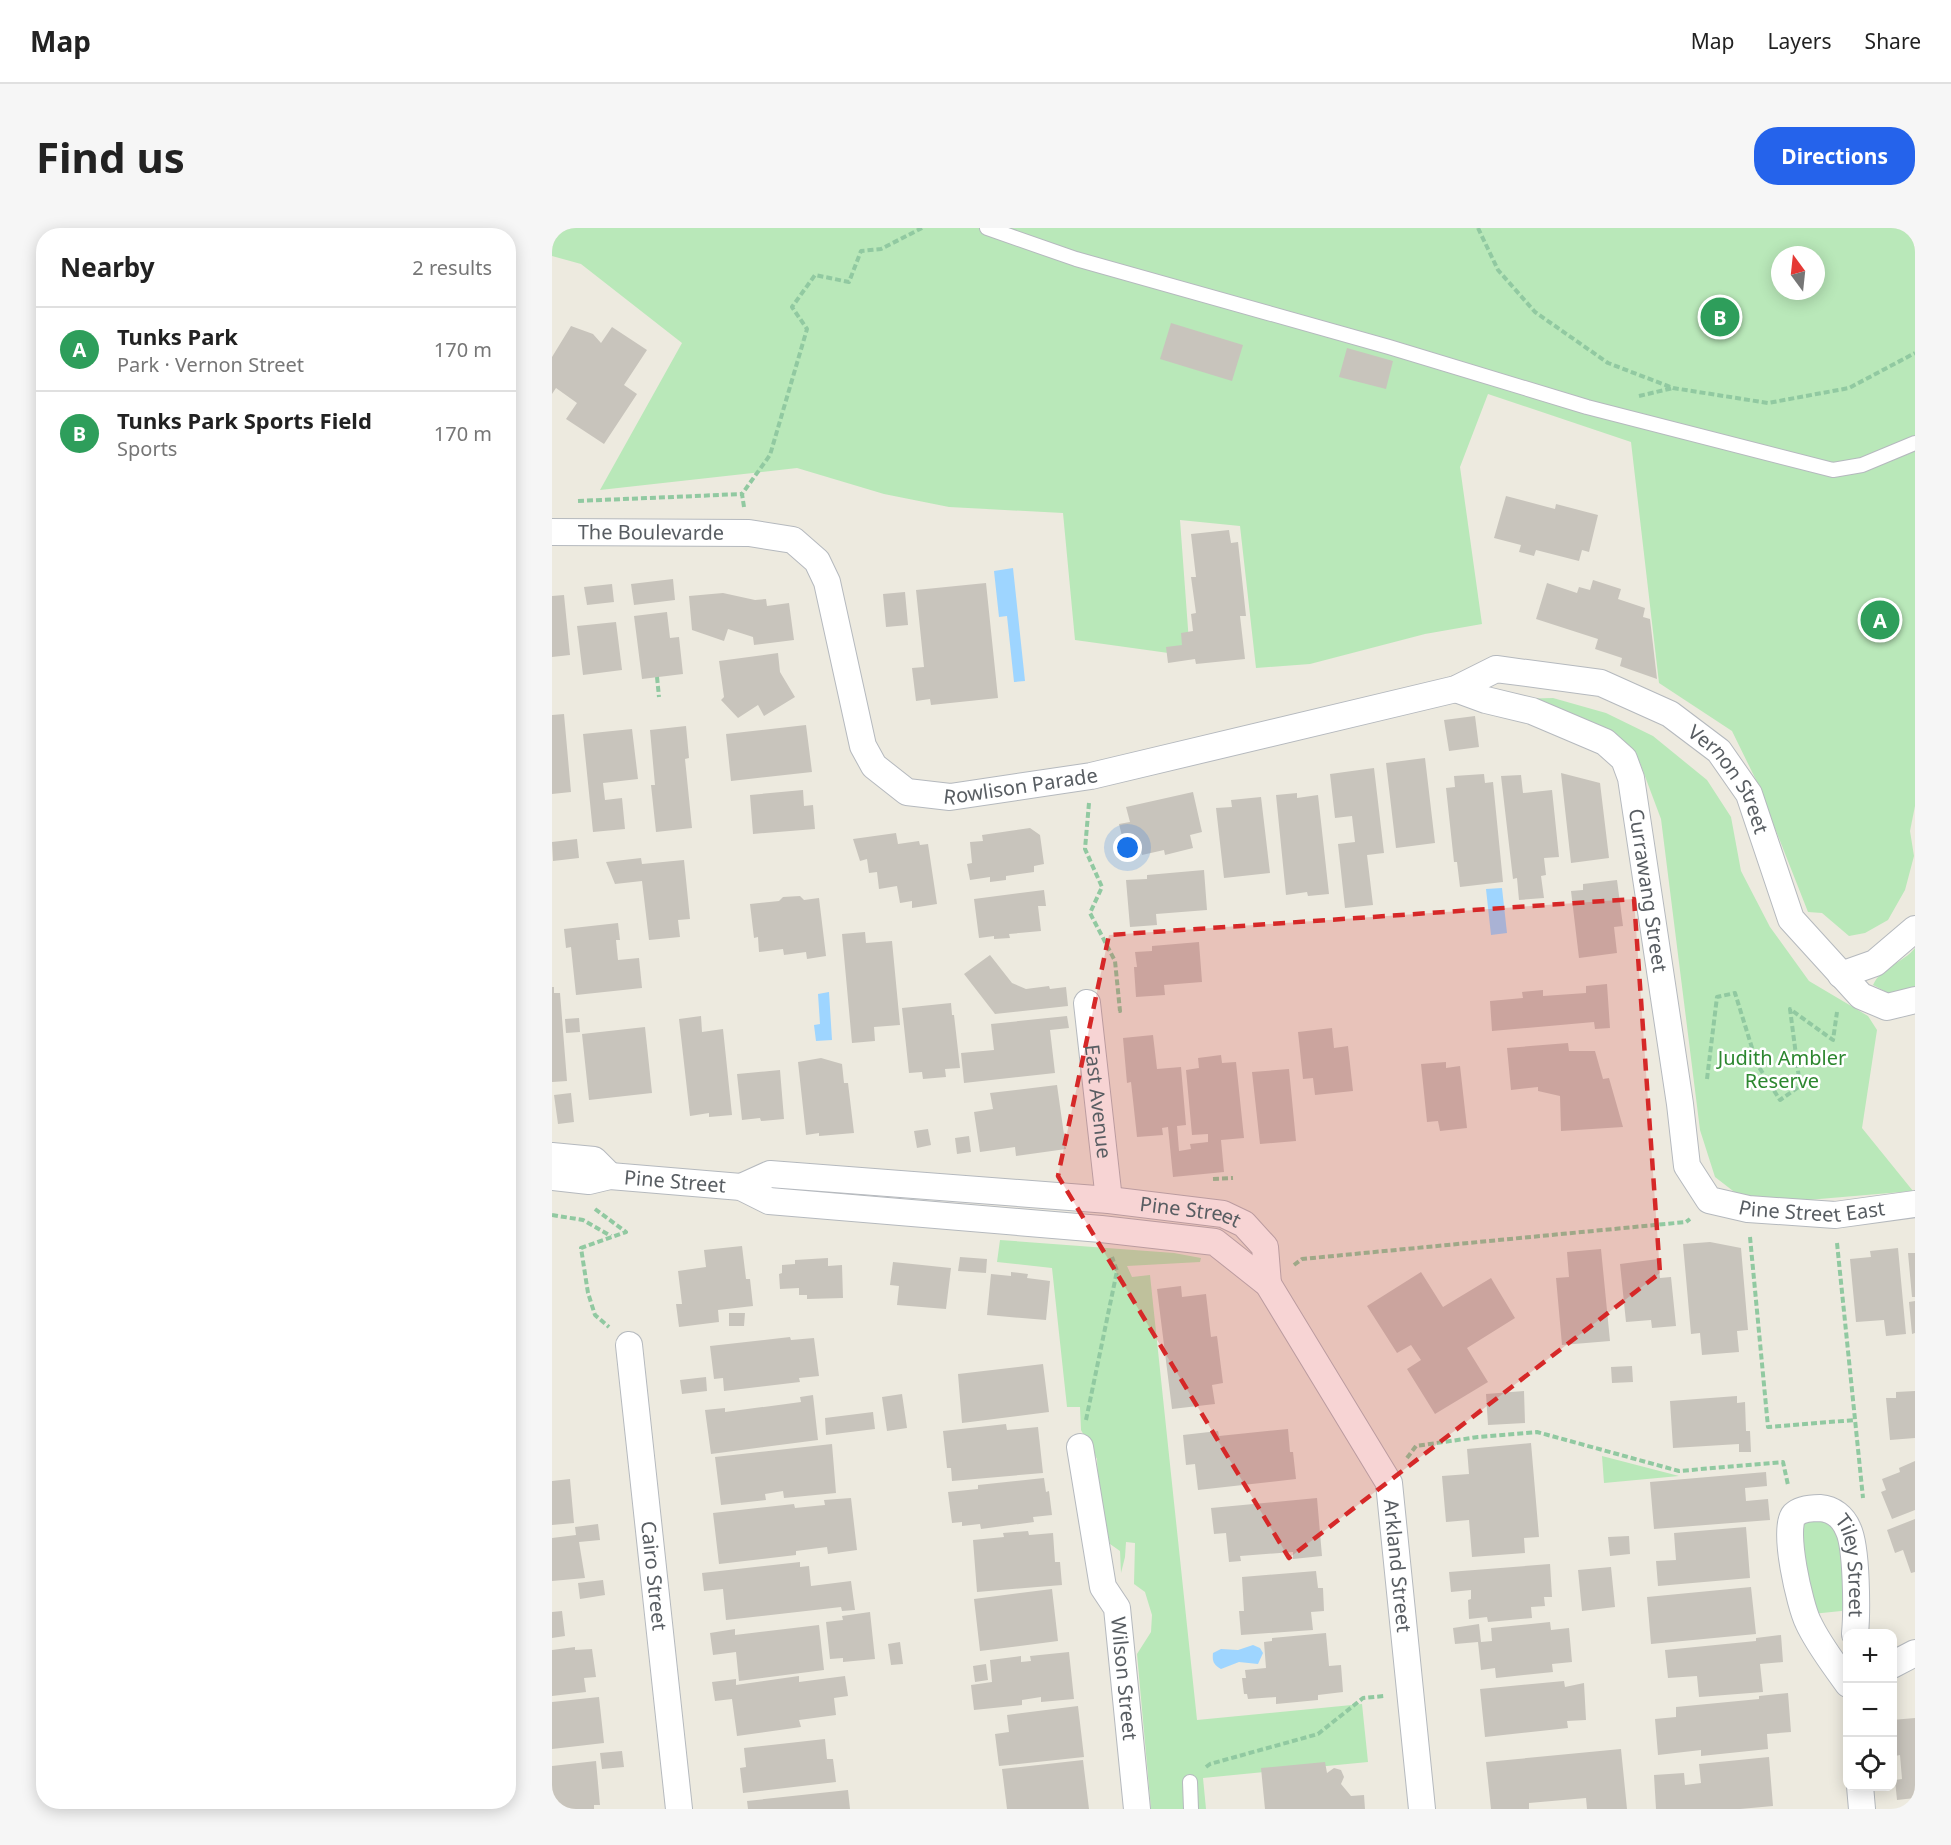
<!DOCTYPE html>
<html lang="en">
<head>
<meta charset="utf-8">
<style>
	body { margin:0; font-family:"Noto Sans",sans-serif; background:#f6f6f6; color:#222 }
	.controls { position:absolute; right:18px; bottom:18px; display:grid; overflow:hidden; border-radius:12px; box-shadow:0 3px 15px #0003 }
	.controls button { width:54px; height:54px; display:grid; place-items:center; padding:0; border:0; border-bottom:2px solid #e0e0e0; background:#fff; color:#222; font:30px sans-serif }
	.compass { position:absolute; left:1219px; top:18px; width:54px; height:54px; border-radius:50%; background:#fff; box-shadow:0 3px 15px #0003; rotate:345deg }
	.you { position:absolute; left:576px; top:620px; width:21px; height:21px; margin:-15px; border:4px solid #fff; border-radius:50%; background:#1a73e8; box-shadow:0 0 0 9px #1a73e833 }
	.badge { display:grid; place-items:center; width:39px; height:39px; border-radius:50%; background:#2563eb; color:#fff; font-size:20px; font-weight:700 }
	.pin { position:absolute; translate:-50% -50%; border:3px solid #fff; box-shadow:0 2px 6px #0006 }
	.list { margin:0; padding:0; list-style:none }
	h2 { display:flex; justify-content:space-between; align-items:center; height:78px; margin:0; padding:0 24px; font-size:26px }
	h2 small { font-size:20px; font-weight:400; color:#767676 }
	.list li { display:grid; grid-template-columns:39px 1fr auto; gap:18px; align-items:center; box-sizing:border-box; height:84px; padding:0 24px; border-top:2px solid #e0e0e0 }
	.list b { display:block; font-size:22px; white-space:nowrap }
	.list p { margin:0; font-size:20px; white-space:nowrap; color:#767676 }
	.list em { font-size:20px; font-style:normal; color:#767676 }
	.icon { flex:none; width:33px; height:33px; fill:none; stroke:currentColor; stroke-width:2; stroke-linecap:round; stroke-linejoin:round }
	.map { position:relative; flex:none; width:1363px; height:1581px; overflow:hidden; border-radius:24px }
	header { display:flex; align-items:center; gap:36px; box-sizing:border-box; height:84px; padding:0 30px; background:#fff; border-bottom:2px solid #e0e0e0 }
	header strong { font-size:28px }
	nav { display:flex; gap:33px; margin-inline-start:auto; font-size:21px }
	.intro { display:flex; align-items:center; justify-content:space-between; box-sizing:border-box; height:144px; padding:0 36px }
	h1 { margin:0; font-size:42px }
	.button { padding:15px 27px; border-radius:24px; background:#2563eb; color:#fff; font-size:21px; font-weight:700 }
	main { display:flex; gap:36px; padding:0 36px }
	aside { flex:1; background:#fff; border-radius:24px; box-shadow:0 3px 15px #0003 }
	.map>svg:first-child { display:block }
	.green { fill:#b9e8b9; fill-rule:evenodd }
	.water { fill:#9ed5ff }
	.building { fill:#c8c4bc }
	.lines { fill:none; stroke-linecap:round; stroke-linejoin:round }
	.service-casing { stroke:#b5b9be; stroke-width:16 }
	.minor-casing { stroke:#b5b9be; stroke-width:28 }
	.path { stroke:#91c9a1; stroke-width:4; stroke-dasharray:6 3; stroke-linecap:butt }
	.service { stroke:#fff; stroke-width:14 }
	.minor { stroke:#fff; stroke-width:26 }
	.marked { fill:#d62828; fill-opacity:0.2; stroke:#d62828; stroke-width:4.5; stroke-dasharray:12 8; stroke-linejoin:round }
	.labels { text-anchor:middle; stroke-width:5; stroke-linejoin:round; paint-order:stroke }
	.street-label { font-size:20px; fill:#585d62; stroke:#fff }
	.park-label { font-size:20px; fill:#2c872f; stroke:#fff }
</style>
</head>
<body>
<header>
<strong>Map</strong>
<nav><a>Map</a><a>Layers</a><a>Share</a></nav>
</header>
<div class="intro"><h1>Find us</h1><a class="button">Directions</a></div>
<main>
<aside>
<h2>Nearby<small>2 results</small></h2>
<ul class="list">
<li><span class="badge" style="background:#2e9e5b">A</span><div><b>Tunks Park</b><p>Park · Vernon Street</p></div><em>170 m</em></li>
<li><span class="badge" style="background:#2e9e5b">B</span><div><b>Tunks Park Sports Field</b><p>Sports</p></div><em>170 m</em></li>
</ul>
</aside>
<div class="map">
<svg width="1363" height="1581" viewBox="0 0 1363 1581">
	<rect width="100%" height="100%" fill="#edeadf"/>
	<!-- green -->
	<path class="green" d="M0,0H1363V578L1358,603L1362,628L1353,662L1336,692L1313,705L1297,708L1270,685L1256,684L1204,552L1180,503L1107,455L1079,214L936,166L908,239L930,396L873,406L758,436L704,440L688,298L628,292L638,428L523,412L511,285L397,279L332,266L245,240L48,262L130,115L29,36L0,28ZM1228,27H1264V63H1228Z
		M1001,470L1054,485L1101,508L1155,552L1179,589L1189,643L1218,699L1257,753L1316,788L1325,802L1310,900L1361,963L1232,974L1185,966L1163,949L1148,902L1109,591L1088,535L1048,512L967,471Z
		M1363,720V759L1338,766L1321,757C1330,738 1350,736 1363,720Z
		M448,1012L622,1025L649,1030L648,1034L575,1038L580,1049L598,1047L645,1492L810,1476L816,1534L651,1550L654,1581H599L585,1426L599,1404L600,1387L593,1364L582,1356L583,1315L574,1314L573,1329L569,1345L568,1323L558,1316L547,1274L545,1231L529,1202L528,1179H515L500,1040L445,1034Z
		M1050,1228L1127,1248L1052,1255Z
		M1252,1283L1288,1300L1299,1382L1260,1386L1243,1290Z"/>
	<!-- water -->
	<path class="water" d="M461,340L473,453L462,454L455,388L447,389L442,343Z
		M950,660L955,705L939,707L934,661Z
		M277,764L280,812L264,813L262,797L268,796L266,766Z
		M701,1417L708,1420L711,1425L706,1436L687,1434L669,1441C662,1437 660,1434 661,1425L669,1421L686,1422Z"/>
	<!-- building -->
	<path class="building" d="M619,95L691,117L680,153L608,131Z
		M19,98L41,106L49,115L60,99L95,122L72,157L85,166L52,216L14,191L25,175L4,160L0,166V129Z
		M795,120L841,133L834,161L787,149Z
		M954,268L1003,281L1004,276L1046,287L1037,324L1030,322L1027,333L984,322L982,328L967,324L969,317L942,310Z
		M677,302L679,315L686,314L694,388H688L693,431L644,436L643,431L616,435L614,419L630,417L629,405L641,403L639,386L644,385L639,349H644L639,306Z
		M121,351L123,372L82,377L79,356Z
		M1041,352L1069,361L1066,371L1093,380L1091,389L1098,391L1105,451L1068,438L1070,430L1043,421L1046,411L984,391L995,355L1025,365L1027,359L1038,362Z
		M434,355L446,470L379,477L378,471L364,473L360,440L372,439L364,362Z
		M60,356L62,374L35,377L32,359Z
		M353,364L356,397L334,399L331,366Z
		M171,365L203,372L214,371L215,378L237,375L242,412L202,417L201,409L176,401L172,413L140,402L137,368Z
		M12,367L18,427L0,429V368Z
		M115,384L118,410L127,409L131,446L90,451L82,388Z
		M64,394L70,442L31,447L25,398Z
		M226,425L228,444L243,469L212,488L206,477L186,490L169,472L172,469L167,433Z
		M12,486L19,564L0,566V487Z
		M923,488L927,519L897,523L892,492Z
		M254,497L260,544L179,553L174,506Z
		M134,498L137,530L133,531L140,600L104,604L99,557H103L98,502Z
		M80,501L86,551L51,555L53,572L70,570L73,601L41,604L31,506Z
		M873,530L883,615L844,620L834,535Z
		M822,540L832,625L815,627L821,677L793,680L786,616L803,614L800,588L783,590L778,546Z
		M1009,545L1048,555L1057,630L1019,635Z
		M932,546L933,555L941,554L951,654L908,659L905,634H902L894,560L903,559L902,548Z
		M969,547L971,565L1000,562L1007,629L992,630L994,647L989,648L992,670L967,672L965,650L961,651L949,548Z
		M251,562L252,578L261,577L263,601L201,606L198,567Z
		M641,564L650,604L638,607L641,620L613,627L612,622L590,627L588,617L573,620L567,596L578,594L574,579Z
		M745,565V570L766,567L777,666L756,668L755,664L734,667L724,567Z
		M709,569L718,645L672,650L664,580L680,579L679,572Z
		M478,600L488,607L492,636L482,638V644L454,648V652L438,654V649L418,652L415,636L420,635L418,614L431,613L430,607Z
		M344,605L346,616L367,613L368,617L376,616L385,676L360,680V673L348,675L345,658L327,661L325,644L317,645L315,631L308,633L301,611Z
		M25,611L27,630L1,633L0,614Z
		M89,630L90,636L132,632L138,691L126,692L128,709L97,712L90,653L63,656L54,634Z
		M652,642L655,682L604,686L605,697L578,699L574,652L595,651V647Z
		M1065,652L1071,698L1062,699L1065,725L1027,730L1019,663L1031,662V656Z
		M492,662L494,678H486L489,703L457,706L458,710L442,711V708L427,710L422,671Z
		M248,668L252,672L267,670L274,728L255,731L254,724L232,727L231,721L207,724L206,709L202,710L198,676L227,673L231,669Z
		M66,695L68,712H64L66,732L87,730L90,760L24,767L19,719L14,720L12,701Z
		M313,704L314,715L340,713L348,797L322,799L323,813L300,815L290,706Z
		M647,714L650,754L612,757L613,767L584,769L582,739H585L583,724L600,723V718Z
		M438,727L460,755L474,761L497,758L498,761L514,759L516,778L443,786L412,746Z
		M1055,756L1058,800L1043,801L1042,794L940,803L938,773L971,770L970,764L991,762V768L1034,765V758Z
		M0,759H2V765H8L15,853L0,854Z
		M399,775L400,787H402L408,840L393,841L394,849L371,851L370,844L357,845L350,780Z
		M149,788L150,804L171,801L180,887L157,889V885L138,888L127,791Z
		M515,788L517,800L498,802L503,845L412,855L409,825L442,822L439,796Z
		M27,790L28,804L14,805L13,791Z
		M93,799L100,865L37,872L30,806Z
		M780,800L782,820L796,818L801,863L763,867L761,850L751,851L746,804Z
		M601,807L605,841L629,839L634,897L625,898L627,923L639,921L638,916L656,914V906L640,907L634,842L647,840L646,830L669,827L670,835L684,834L692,910L669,912L672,944L621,949L616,899L610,900L611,907L585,909L579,854L575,855L571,810Z
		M1016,815L1017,823H1043L1051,851L1057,850L1071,899L1009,903L1008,868L986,863V859L959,862L955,820Z
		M269,830L290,836L292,855H296L302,905L267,908V905L254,907L246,834Z
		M894,834V840L908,838L915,900L888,903L886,893L875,894L869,836Z
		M737,841L744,913L708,916L700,844Z
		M228,842L232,891L209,893L208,890L190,892L185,846Z
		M505,857L514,921L464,928L463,919L428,924L422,884L441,881L438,865Z
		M19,865L22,894L6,896L2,867Z
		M376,901L379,917L365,920L362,903Z
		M417,908L419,924L405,926L403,910Z
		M1158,1014L1189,1020L1196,1102L1185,1103L1187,1124L1150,1127L1148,1105L1139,1106L1131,1016Z
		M190,1018L194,1051H198L201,1078L166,1082L167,1094L127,1099L124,1076H130L126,1043L154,1039L152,1022Z
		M1346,1020L1354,1106L1334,1108L1332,1092L1304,1094L1298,1031L1319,1029L1318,1023Z
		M1049,1021L1058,1113L1010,1117L1004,1050L1017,1049L1015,1024Z
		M1356,1025H1363V1069H1360Z
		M408,1029L435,1031L434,1045L406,1043Z
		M276,1030V1038L290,1037L291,1070L255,1071V1067H247V1060L228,1061L227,1046L230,1045V1037L243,1036V1032Z
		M1106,1031L1108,1050L1119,1049L1124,1098L1100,1100L1099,1092L1074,1094L1068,1036Z
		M341,1034L399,1040L394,1081L345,1077L347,1058L338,1057Z
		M459,1044L476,1046L475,1050L498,1053L494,1092L435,1087L439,1046L459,1048Z
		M869,1044L891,1079L939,1050L963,1090L915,1120L936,1154L883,1186L855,1141L869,1132L859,1117L845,1125L815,1078Z
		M629,1058L630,1069L654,1066L659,1109L665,1108L671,1155L660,1157L663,1176L620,1181L605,1061Z
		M1363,1073V1105L1360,1106L1357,1074Z
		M177,1085H193L192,1098H177Z
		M238,1109L239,1112L262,1110L267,1148L247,1150L248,1154L172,1163L171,1150L162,1151L158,1118Z
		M491,1136L497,1184L410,1195L406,1146Z
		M1080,1138L1081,1154L1060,1155L1059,1139Z
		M154,1149L155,1163L130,1166L128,1152Z
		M972,1163L973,1195L936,1197L934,1166Z
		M1363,1163V1210L1338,1212L1334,1170H1344V1164Z
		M350,1166L355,1200L335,1203L330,1169Z
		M261,1167L266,1212L159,1226L153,1182L173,1180V1184L249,1174L248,1169Z
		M1185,1168V1175L1193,1174L1194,1203H1198L1199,1224H1187V1216L1121,1220L1118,1173Z
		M321,1184L323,1201L274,1207L273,1190Z
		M454,1196L455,1202L486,1199L491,1245L400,1253L399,1240H395L391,1203Z
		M736,1201L738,1224H741L744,1251L646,1262L643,1236L634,1237L631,1207L666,1203L667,1208Z
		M979,1215L987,1309L972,1310L973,1325L920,1329L917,1292L894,1294L890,1248L917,1246L915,1221Z
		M280,1216L284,1265L232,1270L231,1263L213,1266L214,1272L169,1277L163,1229Z
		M1363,1233V1282L1340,1291L1329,1264L1334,1262L1330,1251L1348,1244L1347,1240Z
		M1214,1244L1215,1258L1193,1260L1194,1273L1216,1271L1218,1292L1102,1301L1098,1254Z
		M492,1250L494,1264L497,1263L500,1287L481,1289L482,1294L429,1301L428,1296L410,1298V1294L400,1295L396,1264L426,1261V1257Z
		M18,1251L22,1295L0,1297V1253Z
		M299,1270L305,1322L276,1326L275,1319L244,1323V1327L167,1336L161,1285L242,1276L243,1280L273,1277L272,1272Z
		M765,1270L770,1328L741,1331V1324L688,1328L689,1333L677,1334L674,1305L662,1306L659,1280Z
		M1363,1291V1344L1359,1345L1351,1322L1343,1325L1335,1302Z
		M46,1296L48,1312L27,1314L33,1350L0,1353V1310L24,1307L23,1299Z
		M1194,1299L1198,1350L1106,1358L1104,1333L1124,1332L1122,1305Z
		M476,1303L477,1307L501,1305L503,1334H508L510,1357L425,1364L421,1312L452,1309L451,1305Z
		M1077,1308L1078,1326L1058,1328L1056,1309Z
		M248,1334V1339L257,1338L259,1358L299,1353L303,1382L290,1383L289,1379L174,1392L171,1361L152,1363L150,1345Z
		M998,1336L1000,1369H992L993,1378L979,1379L980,1390L936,1394L935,1389L917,1391L916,1372L919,1371V1362L899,1364L897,1344Z
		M1059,1339L1063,1379L1030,1383L1026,1342Z
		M764,1343L766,1360H771L772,1383L759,1384L761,1402L689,1407L687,1383H692L690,1349Z
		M51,1352L53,1367L28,1371L26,1355Z
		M1199,1359L1204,1406L1099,1416L1095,1369Z
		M500,1361L506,1413L428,1423L422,1371Z
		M10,1383L13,1408L0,1410V1384Z
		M318,1384L323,1431L291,1434V1430L278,1431L274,1394L291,1392L290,1388Z
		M998,1394L999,1402L1017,1400L1020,1434L1000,1436L1001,1444L944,1450L943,1440L929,1442L926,1414L903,1416L901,1400L927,1396L929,1414L940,1413L939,1400Z
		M267,1397L272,1442L187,1453L184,1424L161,1427L158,1405L183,1401V1407Z
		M774,1405L777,1438L789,1437L791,1464L766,1467V1472L724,1476V1469L696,1471L695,1466H692L690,1450H694L693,1442L714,1440L712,1414L720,1413V1410Z
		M1229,1407L1231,1434L1208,1436L1211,1464L1147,1469L1145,1448L1116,1450L1113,1422L1204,1413V1410Z
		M348,1414L351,1436L339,1437L336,1416Z
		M23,1419V1422L40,1421L44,1449L32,1450L34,1464L0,1468V1422Z
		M517,1424L522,1471L489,1474V1469L470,1472V1477L422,1482L419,1457L440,1454L438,1432L469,1428V1434L479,1433L478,1428Z
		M434,1436L436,1452L423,1454L421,1438Z
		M247,1448V1454L293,1448L296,1468L282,1470L284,1487L247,1492L249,1499L185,1508L180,1471L163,1473L160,1454L184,1451V1457Z
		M1012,1453L1013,1459L1032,1455L1034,1492L1015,1493L1016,1500L933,1509L928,1461Z
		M1236,1465L1239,1504L1215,1506L1216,1521L1149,1528V1522L1106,1527L1103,1491L1124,1489V1479L1207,1471V1468Z
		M47,1469L52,1515L0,1521V1474Z
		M526,1478L532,1529L447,1538L443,1506L457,1504L455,1487Z
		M1363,1490V1570L1345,1572L1343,1552L1350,1551L1348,1527L1343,1528L1340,1492Z
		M273,1511L275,1531H281L284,1554L191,1565L188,1540L194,1539L192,1520Z
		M1069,1521L1075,1581H1035L1034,1570L977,1575V1581H939L934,1534Z
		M70,1523L72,1539L50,1541L48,1525Z
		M1217,1529L1221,1578L1188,1581H1104L1102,1547L1132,1545L1133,1557L1149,1555L1147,1536Z
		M531,1532L537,1581H455L450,1541Z
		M44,1533L48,1577H42V1581H0V1538Z
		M773,1534L775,1545L782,1540L789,1542L792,1549L789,1556L799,1568L812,1567L813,1581H713L709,1540Z
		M296,1562L298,1581H196L195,1573Z"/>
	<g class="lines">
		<!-- service casing -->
		<g class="service-casing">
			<path id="service" d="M435,0L524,31L837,119L1035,179L1281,242L1310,237L1363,215
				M638,1554L639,1581"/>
		</g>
		<!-- minor casing -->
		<g class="minor-casing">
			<g id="minor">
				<path id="s1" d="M0,304L197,305L241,312L265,333L275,354L311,518L322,538L355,564L398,569L539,548L904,461L944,441L1049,455L1118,486L1167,523L1197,566L1239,691L1309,768L1335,779L1363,772"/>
				<path id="s2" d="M904,461L934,472L980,483L1053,514L1072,531L1079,550L1128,876L1135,938L1157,972L1196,981L1283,987L1363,976"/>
				<path d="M1289,747L1323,735L1363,701"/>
				<path id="s3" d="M535,775L557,972"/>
				<path d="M0,928L42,932L58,948"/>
				<path id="s4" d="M0,949L37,953L58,948L189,959L217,973L549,1001L663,1014L716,1056L837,1255L870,1581"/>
				<path id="s5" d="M189,959L218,946L557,972L671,986L692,996L713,1019L716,1056"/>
				<path id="s6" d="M77,1117L127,1581"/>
				<path id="s7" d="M528,1219L551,1359L565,1380L585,1581"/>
				<path d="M1340,1437L1363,1425"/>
				<path id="s8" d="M1296,1456C1282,1436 1266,1416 1256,1394C1248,1378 1230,1300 1242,1287C1248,1281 1261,1280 1268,1280C1281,1281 1291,1289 1296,1301C1305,1319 1305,1384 1303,1406"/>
				<path d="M1308,1558L1310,1581"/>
			</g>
		</g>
		<!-- path -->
		<path class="path" d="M926,0L946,42L983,84L1056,135L1121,160L1216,175L1297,160L1363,125
			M1087,168L1121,160
			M26,273L190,266
			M192,279L190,266L218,227L255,101L240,79L263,47L297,54L309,23L329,21L370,0
			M105,449L107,469
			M537,575L533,621L550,659L538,685L563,733L568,783L564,782
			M1155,851L1165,769L1183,765L1205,836L1228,872L1248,858L1238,781L1281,812L1285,784
			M661,951L681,950
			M43,981L74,1004L29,1020L36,1065L43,1087L57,1099
			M0,987L31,992L59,1008
			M1198,1009L1216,1199L1303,1192
			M1285,1015L1311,1270
			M742,1037L750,1031L1134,994L1138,991
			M534,1192L565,1043L560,1029
			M855,1230L864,1218L926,1209L985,1204L1127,1243L1231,1234L1236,1257
			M654,1539L658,1536L766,1506L811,1470L832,1468"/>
		<!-- service -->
		<use href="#service" class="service"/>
		<!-- minor -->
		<use href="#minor" class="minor"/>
	</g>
	<!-- marked area -->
	<path class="marked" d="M1082,671L1108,1045L737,1330L506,948L557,707Z"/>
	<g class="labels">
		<!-- street labels -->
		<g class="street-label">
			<text dy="7" stroke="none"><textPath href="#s1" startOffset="99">The Boulevarde</textPath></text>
			<text dy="7" stroke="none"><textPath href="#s1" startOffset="1407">Vernon Street</textPath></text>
			<text dy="7" stroke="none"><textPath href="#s1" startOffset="644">Rowlison Parade</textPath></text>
			<text dy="7" stroke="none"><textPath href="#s2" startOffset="318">Currawang Street</textPath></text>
			<text dy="7" stroke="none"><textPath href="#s3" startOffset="99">East Avenue</textPath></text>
			<text dy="7" stroke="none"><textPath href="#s4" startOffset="124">Pine Street</textPath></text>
			<text dy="7" stroke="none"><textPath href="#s2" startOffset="741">Pine Street East</textPath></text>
			<text dy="7" stroke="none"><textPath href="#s5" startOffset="454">Pine Street</textPath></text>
			<text dy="7" stroke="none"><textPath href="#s4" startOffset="1053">Arkland Street</textPath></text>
			<text dy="7" stroke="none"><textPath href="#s8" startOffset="285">Tiley Street</textPath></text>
			<text dy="7" stroke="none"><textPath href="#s6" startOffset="232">Cairo Street</textPath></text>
			<text dy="7" stroke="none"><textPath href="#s7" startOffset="238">Wilson Street</textPath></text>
		</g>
		<!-- park labels -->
		<g class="park-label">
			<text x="1230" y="837">Judith Ambler<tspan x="1230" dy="23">Reserve</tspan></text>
		</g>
	</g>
</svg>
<div class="controls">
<button>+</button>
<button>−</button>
<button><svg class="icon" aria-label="locate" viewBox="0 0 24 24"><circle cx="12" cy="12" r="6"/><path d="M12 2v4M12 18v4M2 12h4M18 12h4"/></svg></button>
</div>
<svg class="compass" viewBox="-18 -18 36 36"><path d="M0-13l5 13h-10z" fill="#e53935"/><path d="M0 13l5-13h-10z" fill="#767676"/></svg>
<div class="you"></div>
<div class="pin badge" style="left:1328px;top:392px;background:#2e9e5b">A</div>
<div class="pin badge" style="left:1168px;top:89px;background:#2e9e5b">B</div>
</div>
</main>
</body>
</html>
